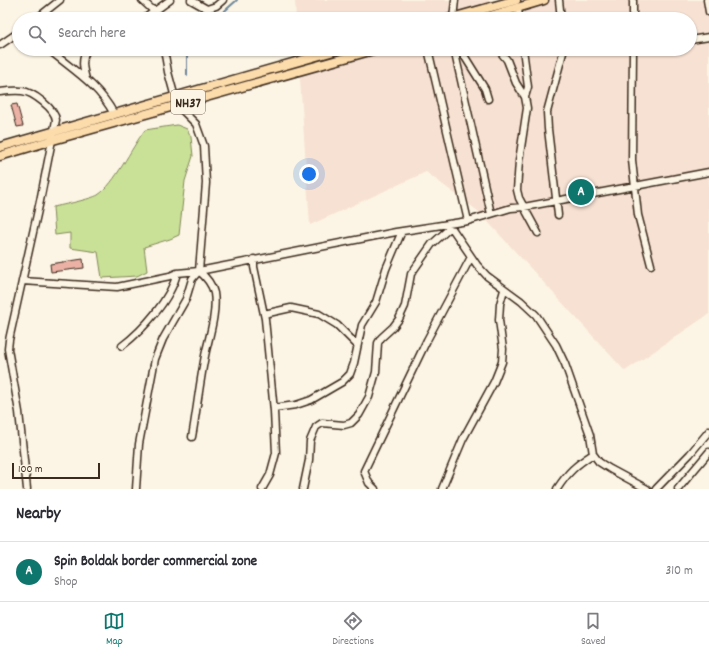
<!DOCTYPE html>
<html lang="en">
<head>
<meta charset="utf-8">
<style>
	body { margin:0; font-family:Dekko,sans-serif; background:#f7f7f7; color:#2b2b33 }
	.scale { position:absolute; left:12px; bottom:10px; width:88px; box-sizing:border-box; padding-left:4px; border:2px solid #3b2a1e; border-top:0; font-size:11px; line-height:14px; white-space:nowrap; color:#3b2a1e; -webkit-text-stroke:3px #fcf5e5; paint-order:stroke }
	.you { position:absolute; left:309px; top:174px; width:14px; height:14px; margin:-10px; border:3px solid #fff; border-radius:50%; background:#1a73e8; box-shadow:0 0 0 6px #1a73e833 }
	.badge { display:grid; place-items:center; width:26px; height:26px; border-radius:50%; background:#0f766e; color:#fff; font-size:13px; font-weight:700 }
	.pin { position:absolute; translate:-50% -50%; border:2px solid #fff; box-shadow:0 1px 4px #0006 }
	.list { margin:0; padding:0; list-style:none }
	h2 { display:flex; justify-content:space-between; align-items:center; height:52px; margin:0; padding:0 16px; font-size:17px }
	h2 small { font-size:13px; font-weight:400; color:#7c7c81 }
	.list li { display:grid; grid-template-columns:26px 1fr auto; gap:12px; align-items:center; box-sizing:border-box; height:60px; padding:0 16px; border-top:1px solid #e1e1e2 }
	.list b { display:block; font-size:15px; white-space:nowrap }
	.list p { margin:0; font-size:13px; white-space:nowrap; color:#7c7c81 }
	.list em { font-size:13px; font-style:normal; color:#7c7c81 }
	.icon { flex:none; width:22px; height:22px; fill:none; stroke:currentColor; stroke-width:2; stroke-linecap:round; stroke-linejoin:round }
	.map { position:relative; flex:none; width:709px; height:489px; overflow:hidden }
	.search { position:absolute; background:#fff; box-shadow:0 1px 3px #0004; left:12px; right:12px; top:12px; height:44px; display:flex; align-items:center; gap:10px; box-sizing:border-box; padding:0 14px; border-radius:22px; color:#7c7c81; font-size:15px }
	.sheet { height:112px; background:#fff }
	nav { display:flex; justify-content:space-around; align-items:center; box-sizing:border-box; height:56px; border-top:1px solid #e1e1e2; background:#fff; font-size:11px; color:#7c7c81 }
	nav a { display:grid; justify-items:center; gap:2px }
	nav .on { color:#0f766e }
	.map>svg:first-child { display:block }
	.built { fill:#f7e1d2 }
	.green { fill:#c9e197; stroke:#82865a }
	.lines { fill:none; stroke-linecap:round; stroke-linejoin:round }
	.stream { stroke:#6c8598; stroke-width:2 }
	.building { fill:#ebb1a5; stroke:#3b2a1e }
	.minor-casing { stroke:#3b2a1e; stroke-width:9 }
	.highway-casing { stroke:#3b2a1e; stroke-width:11 }
	.minor { stroke:#fcf5e5; stroke-width:6 }
	.highway { stroke:#fddcac; stroke-width:8 }
	.labels { text-anchor:middle; stroke-width:3; stroke-linejoin:round; paint-order:stroke }
	.shield { fill:#fcf5e5; stroke:#75675a; stroke-width:1 }
	.shield-label { font-size:14px; font-weight:bold; fill:#3b2a1e }
</style>
</head>
<body>
<div class="map">
<svg width="709" height="489" viewBox="0 0 709 489">
	<rect width="100%" height="100%" fill="#fcf5e5"/>
	<filter id="ink" filterUnits="userSpaceOnUse"><feTurbulence type="fractalNoise" baseFrequency=".025" numOctaves="2"/><feDisplacementMap in="SourceGraphic" scale="8" xChannelSelector="R" yChannelSelector="G"/><feConvolveMatrix kernelMatrix="1 2 1 2 8 2 1 2 1" color-interpolation-filters="sRGB"/></filter>
	<g filter="url(#ink)">
		<!-- built -->
		<path class="built" d="M295,0H709V314L625,371L478,211L426,172L310,225L298,49H690V19H296Z"/>
		<!-- green -->
		<path class="green" d="M177,125L187,129L191,137L193,156L185,181L179,235L170,239L144,247L147,271L137,276L102,278L98,252L70,248V233L55,235L53,207C63,205 91,199 98,195C115,184 131,148 145,130Z"/>
		<g class="lines">
			<!-- stream -->
			<path class="stream" d="M201,19L204,16H219L237,0
				M187,49V75"/>
		</g>
		<!-- building -->
		<path class="building" d="M17,104L23,126L17,127L11,105Z
			M83,259L84,268L51,272L50,264Z"/>
		<g class="lines">
			<!-- minor casing -->
			<g class="minor-casing">
				<path id="minor" d="M142,0L156,13L159,19
					M191,0L207,9L216,6L223,0
					M559,0L561,19
					M633,0V19
					M707,0L709,12
					M518,7L519,19
					M36,19L60,0
					M144,19L170,0
					M453,19L455,0
					M690,40L709,37
					M0,45L19,32
					M48,49C73,70 98,84 114,114
					M428,49L468,221
					M455,49L456,58L491,214
					M460,49L485,89L488,99
					M498,49L507,60L516,83L525,97L527,108L519,161L517,190L519,198L538,233
					M523,49L528,87L525,97
					M633,49L632,160L638,215L651,265
					M86,79C83,68 81,60 87,49
					M0,92C7,91 15,90 22,91C33,92 55,109 56,120L40,201L9,340L8,349L19,412L27,489
					M558,215L548,129L547,112L564,49
					M449,224L477,265L487,276L521,301L536,315L556,345L565,364L590,435L593,454L599,462L610,469L647,489
					M254,259V267L265,319L274,411L276,453L270,475L262,489
					M22,281L117,287L170,276L177,273L199,271L396,232L468,221L511,208L524,207L709,172
					M264,314L291,308L319,314L337,325L357,345
					M122,346C143,330 171,299 177,273
					M274,408L296,405L311,400L342,382L350,374L354,363L362,325L376,302L386,269L402,231
					M192,437C197,409 200,379 206,351C210,334 217,311 214,293C212,284 206,277 199,271
					M136,489L139,444L155,359L163,339L186,299L192,279L199,271L206,183L204,146L196,124L177,105L168,72L164,49
					M303,489L309,460L310,441L316,427L322,423L344,425L351,423L359,415L369,397L376,372L378,343L381,338L393,327L399,319L405,306L411,274L432,244L451,227
					M375,489L369,483L364,471L427,340L471,257
					M442,489L463,439L494,382L502,362L503,349L499,320L500,304L504,290
					M557,489C568,472 576,465 593,454
					M656,489L690,454L709,431
					M678,489L709,452"/>
			</g>
			<!-- highway casing -->
			<g class="highway-casing">
				<path id="highway" d="M448,19L516,0
					M480,19L544,0
					M0,147L341,49
					M0,156L53,140L377,49"/>
			</g>
			<!-- minor -->
			<use href="#minor" class="minor"/>
			<!-- highway -->
			<use href="#highway" class="highway"/>
		</g>
	</g>
	<g class="labels">
		<!-- shield labels -->
		<rect class="shield" x="171" y="90" width="34" height="24" rx="3"/>
		<g class="shield-label">
			<text x="188" y="107">NH37</text>
		</g>
	</g>
</svg>
<div class="scale">100 m</div>
<div class="you"></div>
<div class="pin badge" style="left:581px;top:192px">A</div>
<div class="search"><svg class="icon" aria-label="search" viewBox="0 0 24 24"><circle cx="10" cy="10" r="6"/><path d="M15 15l6 6"/></svg>Search here</div>
</div>
<section class="sheet">
<h2>Nearby<small></small></h2>
<ul class="list">
<li><span class="badge">A</span><div><b>Spin Boldak border commercial zone</b><p>Shop</p></div><em>310 m</em></li>
</ul>
</section>
<nav>
<a class="on"><svg class="icon" aria-label="map" viewBox="0 0 24 24"><path d="M3 6l6-2 6 2 6-2v14l-6 2-6-2-6 2zM9 4v14M15 6v14"/></svg>Map</a>
<a><svg class="icon" aria-label="directions" viewBox="0 0 24 24"><path d="M12 3l9 9-9 9-9-9zM9 14v-3h6M13 9l2 2-2 2"/></svg>Directions</a>
<a><svg class="icon" aria-label="saved" viewBox="0 0 24 24"><path d="M7 4h10v16l-5-4-5 4z"/></svg>Saved</a>
</nav>
</body>
</html>
